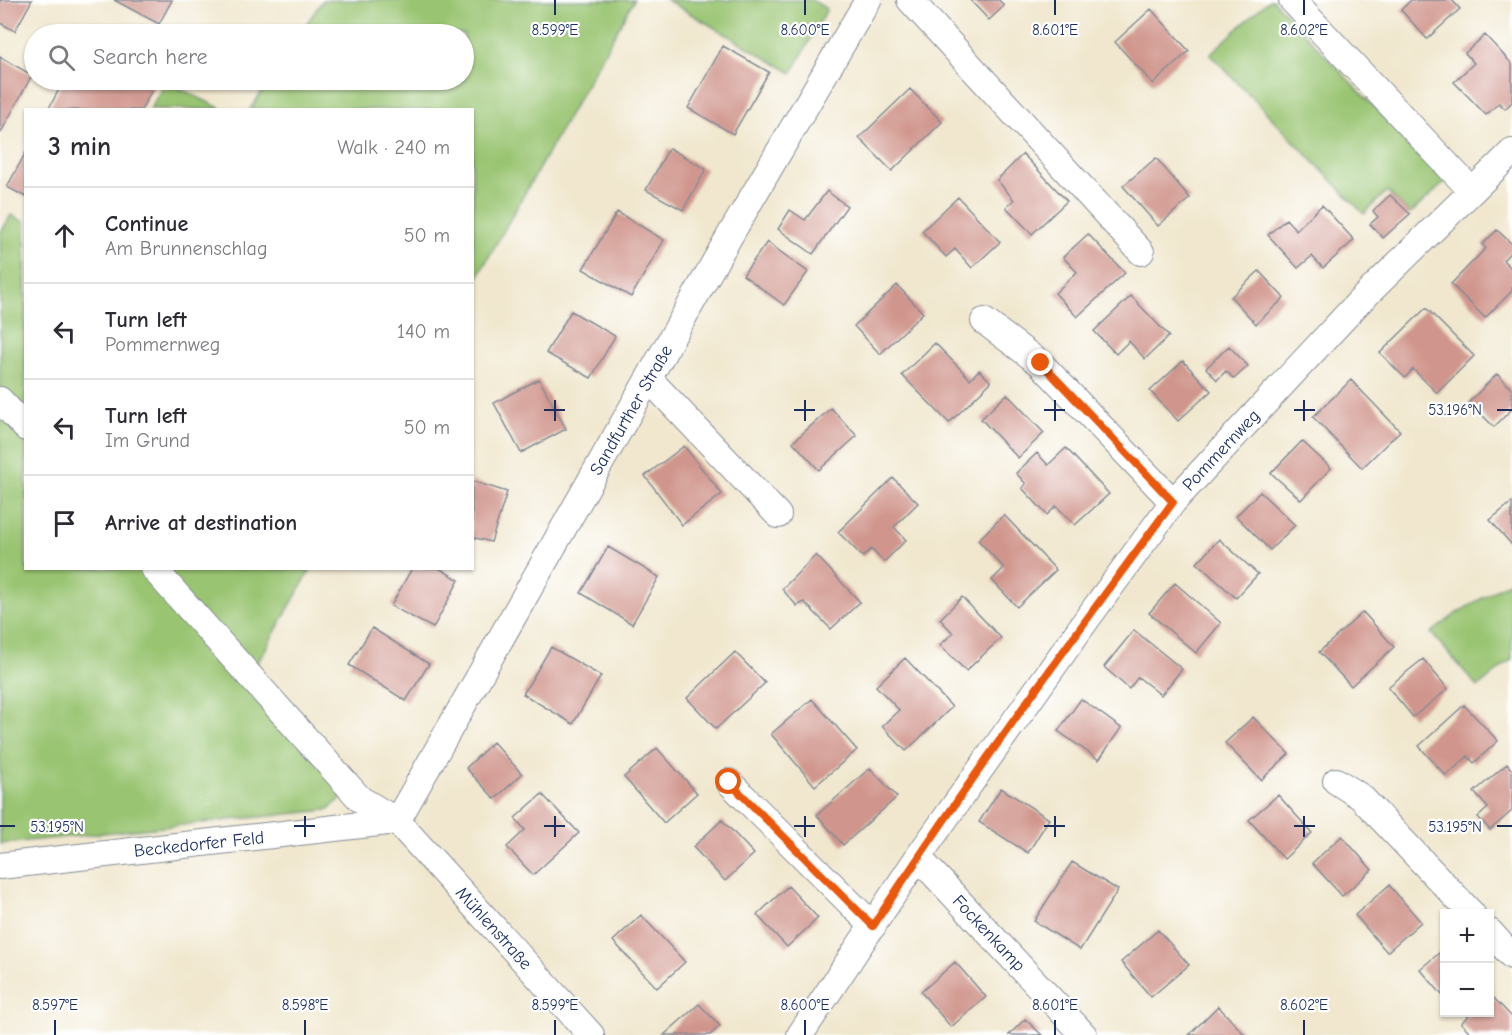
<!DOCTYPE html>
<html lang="en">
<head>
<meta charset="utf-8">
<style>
	body { margin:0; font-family:"Comic Neue",sans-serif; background:#f7f7f7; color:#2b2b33 }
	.controls { position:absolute; right:18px; bottom:18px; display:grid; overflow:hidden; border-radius:0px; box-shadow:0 2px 4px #0004 }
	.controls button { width:54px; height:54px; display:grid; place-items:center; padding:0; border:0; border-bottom:2px solid #e1e1e2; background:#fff; color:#2b2b33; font:30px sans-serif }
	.stop { position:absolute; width:18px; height:18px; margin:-14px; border:4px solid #ea580c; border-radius:50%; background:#fff }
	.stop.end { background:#ea580c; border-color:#fff; box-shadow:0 2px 6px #0008 }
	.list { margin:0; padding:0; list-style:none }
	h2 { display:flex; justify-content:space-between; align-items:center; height:78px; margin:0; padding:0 24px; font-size:26px }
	h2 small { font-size:20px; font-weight:400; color:#7c7c81 }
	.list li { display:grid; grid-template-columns:39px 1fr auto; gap:18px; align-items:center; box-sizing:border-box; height:96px; padding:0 24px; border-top:2px solid #e1e1e2 }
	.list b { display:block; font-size:22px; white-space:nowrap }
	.list p { margin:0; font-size:20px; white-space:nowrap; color:#7c7c81 }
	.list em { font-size:20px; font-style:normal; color:#7c7c81 }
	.icon { flex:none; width:33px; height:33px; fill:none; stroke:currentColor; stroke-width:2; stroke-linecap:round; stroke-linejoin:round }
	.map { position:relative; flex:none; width:1512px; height:1035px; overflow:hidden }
	.search { position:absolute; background:#fff; box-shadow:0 2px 4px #0004; left:24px; top:24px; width:450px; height:66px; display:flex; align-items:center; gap:15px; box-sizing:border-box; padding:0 21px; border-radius:33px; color:#7c7c81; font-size:22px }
	.panel { position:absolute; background:#fff; box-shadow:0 2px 4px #0004; left:24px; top:108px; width:450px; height:462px; border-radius:0px }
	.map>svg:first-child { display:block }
	.green { fill:#99c471; stroke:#5a7a68; stroke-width:1.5 }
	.building { fill:#d0968d }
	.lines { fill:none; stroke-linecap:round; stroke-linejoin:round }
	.minor-casing { stroke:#868b96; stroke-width:28 }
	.minor { stroke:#fff; stroke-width:26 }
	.route { stroke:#ea580c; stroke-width:8 }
	.ticks { fill:none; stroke:#1b2f5e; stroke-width:2 }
	.labels { text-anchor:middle; stroke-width:4.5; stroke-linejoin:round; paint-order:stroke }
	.street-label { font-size:18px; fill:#1b2f5e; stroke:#fff }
	.ticks-label { font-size:15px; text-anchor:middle; fill:#1b2f5e; stroke:#fff; stroke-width:4.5; stroke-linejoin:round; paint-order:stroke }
</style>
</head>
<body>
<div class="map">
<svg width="1512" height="1035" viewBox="0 0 1512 1035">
	<rect width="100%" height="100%" fill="#fff"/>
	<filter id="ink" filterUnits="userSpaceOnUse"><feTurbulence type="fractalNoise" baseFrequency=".0167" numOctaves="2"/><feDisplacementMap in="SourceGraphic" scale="12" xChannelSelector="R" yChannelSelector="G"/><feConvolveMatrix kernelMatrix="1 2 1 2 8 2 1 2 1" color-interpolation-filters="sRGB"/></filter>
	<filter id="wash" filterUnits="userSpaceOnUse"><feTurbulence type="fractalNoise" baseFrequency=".008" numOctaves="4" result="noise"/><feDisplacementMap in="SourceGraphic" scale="24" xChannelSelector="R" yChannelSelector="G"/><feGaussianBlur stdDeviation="1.35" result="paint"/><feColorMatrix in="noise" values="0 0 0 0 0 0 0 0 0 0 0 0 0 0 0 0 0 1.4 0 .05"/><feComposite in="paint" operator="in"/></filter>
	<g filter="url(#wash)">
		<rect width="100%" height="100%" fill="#f0e7ce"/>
		<!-- green -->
		<path class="green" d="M323,0H634L473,285L472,110L250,109L270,80H464V34H299Z
			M667,0H812L827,9L792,73Z
			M1269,0H1273L1445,182L1410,214L1387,191L1364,214L1210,54Z
			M166,82L222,109H150Z
			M11,215L25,222L26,568L311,569L254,669L346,795L327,810L0,844V234Z
			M1512,580V659L1478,687L1431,633L1457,613Z"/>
		<g id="blocks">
			<!-- building -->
			<path class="building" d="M0,0H32L15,31L0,23Z
				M114,0H172L159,24Z
				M970,0H999L1004,6L989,20Z
				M1411,0H1452L1460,9L1427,39L1401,10Z
				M1151,9L1189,51L1153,84L1115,42Z
				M1485,35L1512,64V102L1505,109L1499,103L1486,115L1454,82L1474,63L1465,53Z
				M723,46L769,72L733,134L688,108Z
				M0,57L32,75L0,134Z
				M64,80H142L154,86L141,110H48Z
				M910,89L942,122L892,171L859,138Z
				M669,148L706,169L683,210L646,190Z
				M26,152V197L7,187Z
				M1023,154L1067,201L1032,234L1006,207L1014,200L997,180Z
				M1156,158L1190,198L1158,226L1123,186Z
				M827,191L847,206L813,254L778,229L790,210L805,220Z
				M1390,195L1410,214L1383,238L1370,224L1378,217L1373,211Z
				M958,197L1000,242L972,268L955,249L946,257L922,231Z
				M1322,205L1354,240L1323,268L1312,256L1298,268L1268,235L1286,219L1296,230Z
				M617,212L664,240L631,297L583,269Z
				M1497,230L1512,244V251L1503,260L1512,269V291L1485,318L1451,284L1486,248L1482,245Z
				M1088,234L1125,273L1077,317L1055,293L1077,272L1063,257Z
				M767,242L808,272L784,305L743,275Z
				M1259,271L1284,298L1256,324L1231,297Z
				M897,285L923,313L880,354L854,326Z
				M1131,296L1169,336L1145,359L1129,341L1116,354L1094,331Z
				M1426,308L1474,356L1437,393L1413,369L1405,378L1380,353Z
				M571,311L615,336L591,378L546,353Z
				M935,343L970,379L979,370L991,382L949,423L902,375Z
				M1229,346L1248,366L1234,379L1226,371L1217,380L1206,368Z
				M1183,361L1211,391L1178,421L1150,391Z
				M1497,374L1512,389V409L1494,427L1469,402Z
				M539,379L566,429L521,453L494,403Z
				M1351,380L1400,431L1362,468L1313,417Z
				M1007,394L1044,433L1018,458L981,419Z
				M831,408L857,436L819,470L793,442Z
				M1302,441L1331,468L1301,500L1271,473Z
				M684,446L722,494L682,525L645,476Z
				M1066,448L1109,494L1075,525L1056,506L1047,515L1022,488L1026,484L1016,473L1037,453L1048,465Z
				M893,478L918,503L894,527L906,540L884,562L871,549L863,557L838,532Z
				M472,481L507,492L491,542L472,537Z
				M1260,492L1295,525L1270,550L1236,516Z
				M1512,502V545L1490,520Z
				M1004,515L1056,570L1017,607L992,580L1004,568L978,540Z
				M1219,539L1258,574L1236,598L1197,563Z
				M608,547L659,577L632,624L581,593Z
				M816,555L860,602L831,629L804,602L797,606L782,589Z
				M412,568H439L459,580L433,628L391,606Z
				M1175,583L1221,623L1196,653L1149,613Z
				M962,597L1001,638L966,671L940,645L953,633L940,619Z
				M1363,612L1394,647L1351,686L1319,652Z
				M372,628L429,664L406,701L349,665Z
				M1134,630L1182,669L1161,695L1138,677L1129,689L1104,667Z
				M551,647L601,676L573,724L523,694Z
				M735,652L765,683L716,729L687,698Z
				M905,658L952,707L906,751L882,726L899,710L876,686Z
				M1423,659L1448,689L1413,717L1388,687Z
				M812,699L857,750L815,786L771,734Z
				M1081,699L1121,728L1099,760L1058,731Z
				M1464,705L1498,741L1474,763L1468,756L1446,776L1419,746Z
				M1253,717L1289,754L1261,780L1225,743Z
				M493,742L522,774L495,799L466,768Z
				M657,748L697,793L664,823L624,777Z
				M1507,764L1512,770V811L1490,830L1478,817L1488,808L1474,792Z
				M870,768L897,797L843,845L817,815Z
				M1001,788L1049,819L1028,853L979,822Z
				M542,794L579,833L533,875L507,847L525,830L515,818Z
				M1278,795L1312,833L1284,859L1249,820Z
				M722,820L754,854L725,881L693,847Z
				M1342,836L1372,870L1342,896L1312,863Z
				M1072,862L1118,890L1080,950L1034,921Z
				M1389,885L1421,922L1387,952L1355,915Z
				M788,886L818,918L787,947L757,915Z
				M641,915L685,962L657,988L613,941Z
				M1158,930L1189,965L1151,997L1121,962Z
				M1444,949V997L1420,969Z
				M955,962L986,997L951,1027L921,992Z
				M1491,995L1512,1017V1035H1473L1461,1023L1472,1012H1490Z
				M699,1004L720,1026L710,1035H664Z
				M1218,1006L1245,1035H1189Z
				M1025,1019L1042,1035H1009Z"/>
		</g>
	</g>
	<g filter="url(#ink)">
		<use href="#blocks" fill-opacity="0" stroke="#868b96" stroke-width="1.5"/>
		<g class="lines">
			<!-- minor casing -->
			<g class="minor-casing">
				<path id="minor" d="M910,0L1141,252
					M1292,0L1472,191
					M984,321L1041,364L1173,502
					M649,379L778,515
					M0,400L26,428
					M153,568L360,799L397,821L591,1035
					M1336,781L1361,797L1472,914
					M729,782L873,926
					M397,821L729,237L868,0
					M918,857L1084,1035
					M0,866L397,821
					M1490,932L1512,956
					M800,1035L918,857L1087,619L1173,502L1358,303L1512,152"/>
			</g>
			<!-- minor -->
			<use href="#minor" class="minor"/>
		</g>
	</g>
	<g class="lines" filter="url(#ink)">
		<!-- route -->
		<path class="route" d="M729,782L873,926C968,781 1070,641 1173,502L1041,363"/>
	</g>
	<!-- ticks -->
	<path class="ticks" d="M555,0V15M805,0V15M1055,0V15M1304,0V15M555,400V421M805,400V421M1055,400V421M1304,400V421M544,410H565M794,410H815M1044,410H1065M1294,410H1315M1497,410H1512M305,816V837M555,816V837M805,816V837M1055,816V837M1304,816V837M0,826H15M294,826H315M544,826H565M794,826H815M1044,826H1065M1294,826H1315M1497,826H1512M55,1020V1035M305,1020V1035M555,1020V1035M805,1020V1035M1055,1020V1035M1304,1020V1035"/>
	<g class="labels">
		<!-- street labels -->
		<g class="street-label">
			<text transform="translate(631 410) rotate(-60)" y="6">Sandfurther Straße</text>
			<text transform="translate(1221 450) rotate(-47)" y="6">Pommernweg</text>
			<text transform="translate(199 844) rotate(-6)" y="6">Beckedorfer Feld</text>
			<text transform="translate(494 928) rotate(48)" y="6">Mühlenstraße</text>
			<text transform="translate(989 933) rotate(47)" y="6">Fockenkamp</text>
		</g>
	</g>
	<g class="ticks-label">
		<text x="555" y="35">8.599°E</text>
		<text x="805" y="35">8.600°E</text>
		<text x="1055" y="35">8.601°E</text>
		<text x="1304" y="35">8.602°E</text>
		<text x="1455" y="415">53.196°N</text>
		<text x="57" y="832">53.195°N</text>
		<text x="1455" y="832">53.195°N</text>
		<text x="55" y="1010">8.597°E</text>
		<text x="305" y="1010">8.598°E</text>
		<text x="555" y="1010">8.599°E</text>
		<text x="805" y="1010">8.600°E</text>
		<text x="1055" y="1010">8.601°E</text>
		<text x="1304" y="1010">8.602°E</text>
	</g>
</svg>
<div class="controls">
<button>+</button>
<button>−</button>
</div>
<div class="stop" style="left:729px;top:782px"></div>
<div class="stop end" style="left:1041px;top:363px"></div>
<div class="search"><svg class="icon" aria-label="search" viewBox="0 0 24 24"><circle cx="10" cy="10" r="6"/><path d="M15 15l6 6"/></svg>Search here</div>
<section class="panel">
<h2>3 min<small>Walk · 240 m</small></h2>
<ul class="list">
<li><svg class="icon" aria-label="ahead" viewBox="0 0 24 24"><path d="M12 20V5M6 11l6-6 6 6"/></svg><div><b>Continue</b><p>Am Brunnenschlag</p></div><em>50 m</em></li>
<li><svg class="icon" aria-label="left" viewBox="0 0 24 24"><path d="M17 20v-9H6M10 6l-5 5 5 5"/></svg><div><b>Turn left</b><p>Pommernweg</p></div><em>140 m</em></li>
<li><svg class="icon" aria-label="left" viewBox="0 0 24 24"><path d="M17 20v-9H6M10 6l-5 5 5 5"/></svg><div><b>Turn left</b><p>Im Grund</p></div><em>50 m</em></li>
<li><svg class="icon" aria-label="arrive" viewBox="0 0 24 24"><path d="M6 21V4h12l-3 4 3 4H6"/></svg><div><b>Arrive at destination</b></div></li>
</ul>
</section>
</div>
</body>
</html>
